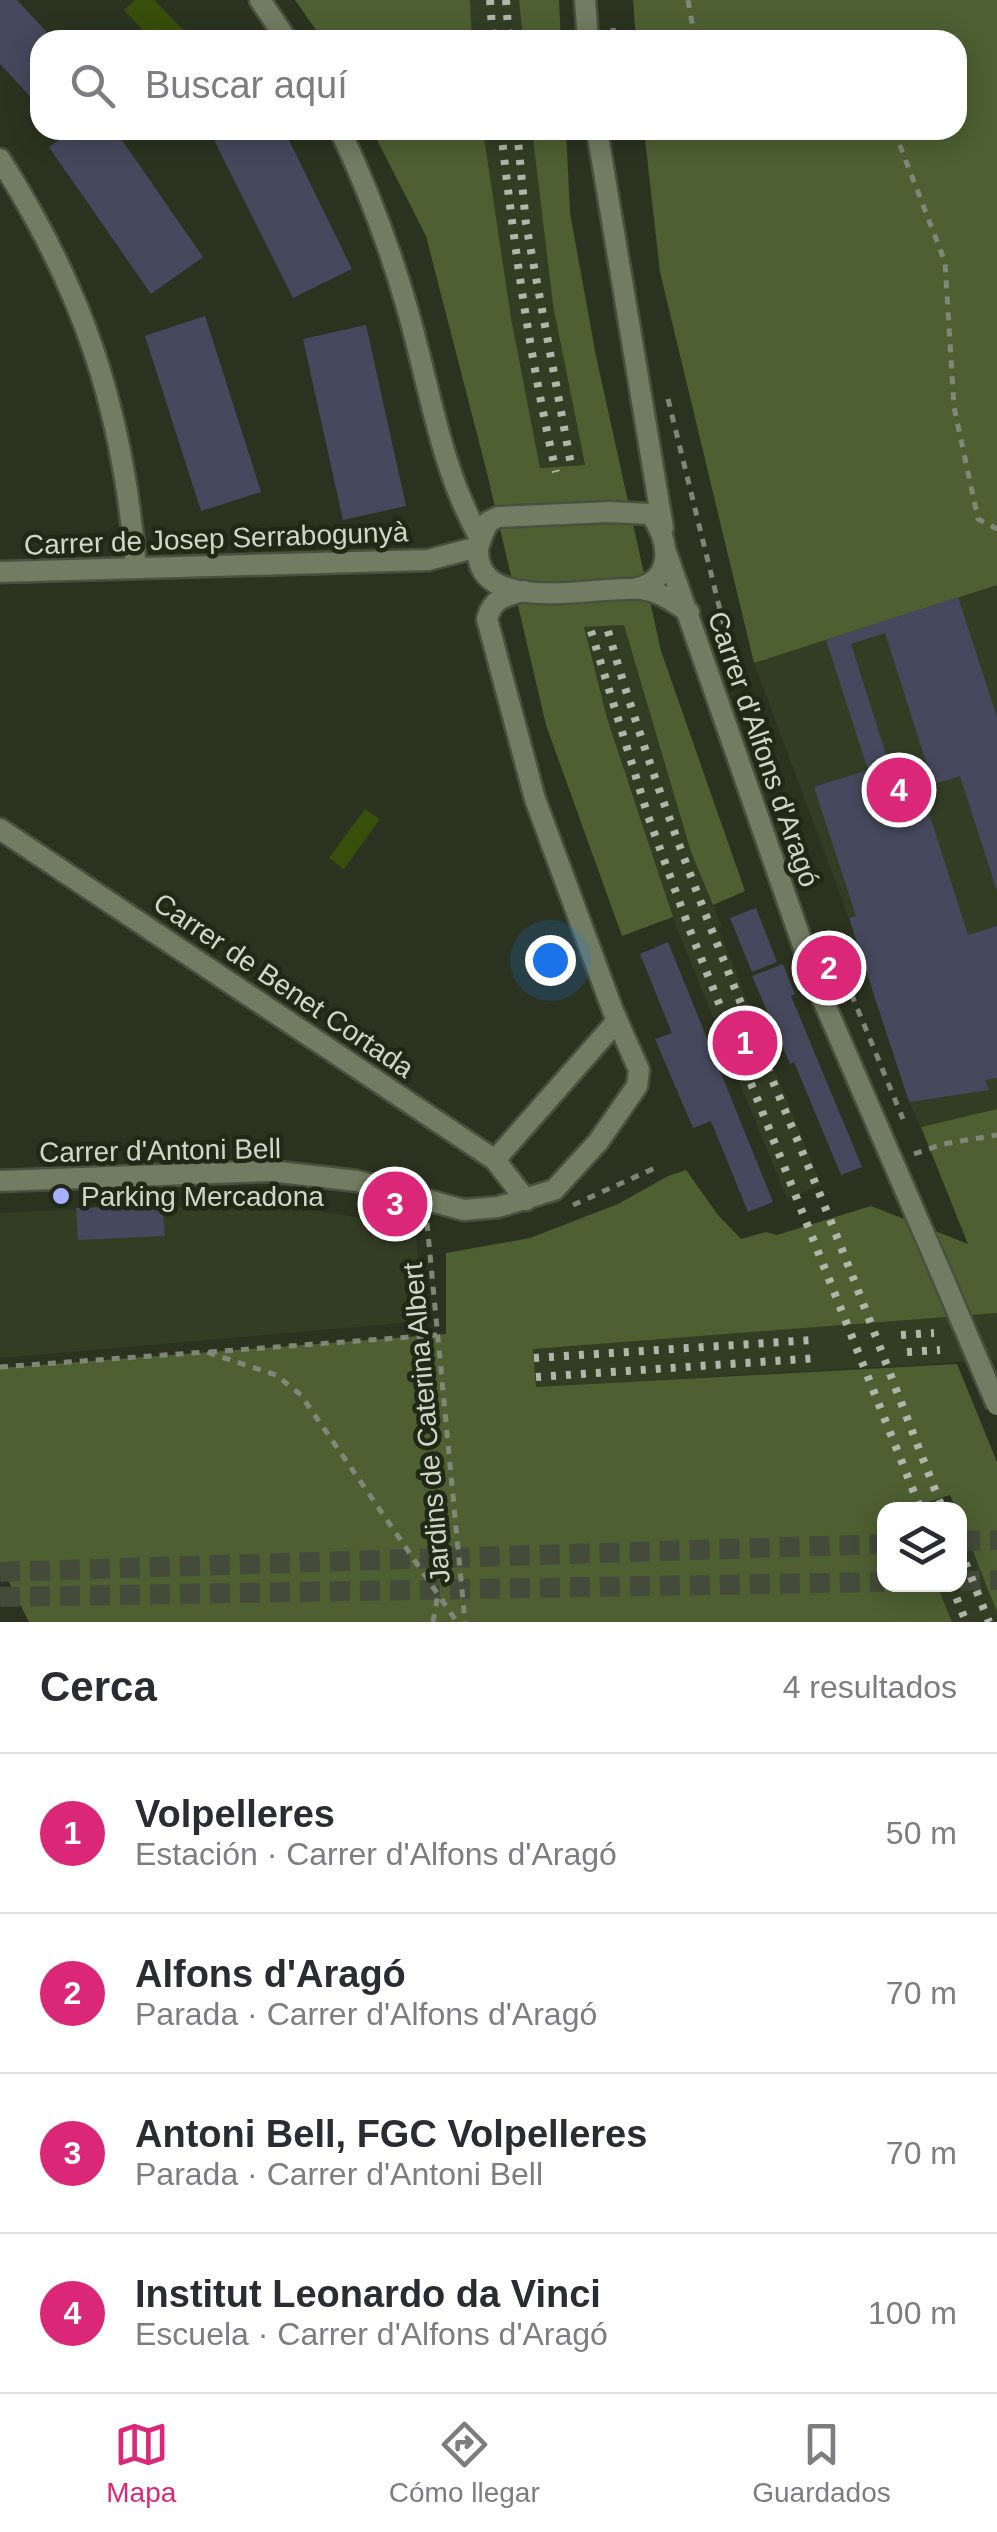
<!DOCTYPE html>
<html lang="es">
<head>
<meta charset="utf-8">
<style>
	body { margin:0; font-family:Helvetica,sans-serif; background:#f2f2f3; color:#2b2b33 }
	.controls { position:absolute; right:30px; bottom:30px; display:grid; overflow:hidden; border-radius:20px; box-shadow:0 5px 25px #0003 }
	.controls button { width:90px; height:90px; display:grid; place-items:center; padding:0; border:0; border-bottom:2px solid #e1e1e2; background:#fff; color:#2b2b33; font:50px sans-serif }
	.you { position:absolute; left:550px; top:960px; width:35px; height:35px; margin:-25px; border:8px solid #fff; border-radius:50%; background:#1a73e8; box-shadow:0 0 0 15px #1a73e833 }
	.badge { display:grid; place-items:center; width:65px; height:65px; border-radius:50%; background:#db2777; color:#fff; font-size:32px; font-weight:700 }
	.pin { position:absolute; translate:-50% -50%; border:5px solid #fff; box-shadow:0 2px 10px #0006 }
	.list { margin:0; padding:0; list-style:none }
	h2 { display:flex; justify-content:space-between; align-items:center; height:130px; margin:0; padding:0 40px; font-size:42px }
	h2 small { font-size:32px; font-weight:400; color:#7c7c81 }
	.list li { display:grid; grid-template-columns:65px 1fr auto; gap:30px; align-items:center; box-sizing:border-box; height:160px; padding:0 40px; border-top:2px solid #e1e1e2 }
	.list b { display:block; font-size:38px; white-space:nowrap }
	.list p { margin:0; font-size:32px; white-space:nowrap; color:#7c7c81 }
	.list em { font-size:32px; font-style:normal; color:#7c7c81 }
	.icon { flex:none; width:55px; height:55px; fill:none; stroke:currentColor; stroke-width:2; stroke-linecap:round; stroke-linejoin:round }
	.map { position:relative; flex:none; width:997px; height:1622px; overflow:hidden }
	.search { position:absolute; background:#fff; box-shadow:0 5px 25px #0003; left:30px; right:30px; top:30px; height:110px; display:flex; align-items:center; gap:25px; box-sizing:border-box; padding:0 35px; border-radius:30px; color:#7c7c81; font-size:38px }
	.sheet { height:770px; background:#fff }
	nav { display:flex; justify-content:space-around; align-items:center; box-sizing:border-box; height:140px; border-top:2px solid #e1e1e2; background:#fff; font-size:28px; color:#7c7c81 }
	nav a { display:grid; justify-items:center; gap:5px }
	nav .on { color:#db2777 }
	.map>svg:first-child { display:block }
	.built { fill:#333d24 }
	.green { fill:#4e6032 }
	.water { fill:#384e0b }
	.building { fill:#46495d; fill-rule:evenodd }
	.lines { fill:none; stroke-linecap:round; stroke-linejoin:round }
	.secondary-tunnel { stroke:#444b3a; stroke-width:20; stroke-dasharray:20 10; stroke-linecap:butt }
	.pedestrian-casing { stroke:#49503f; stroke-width:25 }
	.minor-casing { stroke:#49503f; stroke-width:25 }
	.tertiary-casing { stroke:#49503f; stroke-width:25 }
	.path { stroke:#808778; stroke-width:5; stroke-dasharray:8 8; stroke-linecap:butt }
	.pedestrian { stroke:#717c62; stroke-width:20 }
	.minor { stroke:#717c62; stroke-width:20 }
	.tertiary { stroke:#717c62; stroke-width:20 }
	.rail { stroke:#b0b6a9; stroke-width:8; stroke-dasharray:5 10; stroke-linecap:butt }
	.tertiary-bridge-casing { stroke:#49503f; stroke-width:25; stroke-linecap:butt }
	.tertiary-bridge { stroke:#717c62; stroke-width:20 }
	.poi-dot { fill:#a5b1fc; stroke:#212916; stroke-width:4 }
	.labels { text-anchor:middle; stroke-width:9; stroke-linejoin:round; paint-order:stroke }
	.street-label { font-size:28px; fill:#d0d6ca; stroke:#212916 }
	.poi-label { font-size:28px; fill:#d0d6ca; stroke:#212916; text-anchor:start }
</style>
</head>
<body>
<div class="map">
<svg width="997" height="1622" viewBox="0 0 997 1622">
	<rect width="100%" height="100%" fill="#2b3320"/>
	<!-- built -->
	<path class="built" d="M470,0H519L523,40H472Z
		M483,130H532L553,305L585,466L540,468L511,318Z
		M997,585V1109L921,1127L909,1102L849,918L754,663Z
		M624,624L691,852L722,926L718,928L821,1185L787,1199L674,921L607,718L583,627Z
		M162,1205L300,1208L415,1227L424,1321L0,1358V1213Z
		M997,1313V1360L535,1387L533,1348Z
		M960,1519L997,1612V1622H952L937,1585L960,1584Z"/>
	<!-- green -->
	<path class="green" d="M295,0H470L472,40H323Z
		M519,0H559L561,40H523Z
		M633,0H997V585L754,663L660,272L644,130H957V40H636Z
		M372,130H483L511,318L540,468L585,465L553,305L532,130H566L570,213L596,356L661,651L745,891L713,905L691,852L624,625L584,627L607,718L673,917L622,936L546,725L487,473L426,236Z
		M997,1109V1313L533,1349L536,1387L957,1364L997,1462V1612L960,1519V1510L956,1509L950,1495L907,1509L884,1510V1584L937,1585L952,1622H29L0,1564V1368L446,1334V1253L530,1238L618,1204L668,1176L686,1170L718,1215L741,1239L766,1232L777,1235L871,1206L968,1244L921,1127Z"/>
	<!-- water -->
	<path class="water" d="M135,0H154L193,40H152L124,10Z
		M365,809L380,819L344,869L329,858Z"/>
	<!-- building -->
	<path class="building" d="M0,0H17L54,40H40V107L0,64Z
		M73,130H115L203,257L151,294L49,147Z
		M230,130H284L352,269L293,298L213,138Z
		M205,316L261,492L201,511L145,336Z
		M366,325L406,506L343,520L303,339Z
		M958,597L997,717V891L960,776L921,788L968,935L997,926V1078L985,1080L989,1090L909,1102L849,918L856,916L814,787L868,770L826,640ZM885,633L927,765L893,776L851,644Z
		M756,908L777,962L752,972L730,918Z
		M668,942L773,1202L748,1212L711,1121L693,1128L655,1039L672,1033L640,954Z
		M783,964L795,994L791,996L862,1167L841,1175L794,1062L790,1064L752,976Z
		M162,1205L165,1236L78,1240L76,1208Z"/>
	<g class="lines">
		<!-- secondary-tunnel -->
		<path class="secondary-tunnel" d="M960,1541L997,1540
			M0,1572L884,1544
			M960,1581L997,1580
			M0,1597L884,1582"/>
		<!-- pedestrian casing -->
		<g class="pedestrian-casing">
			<path id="pedestrian" d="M0,829L495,1160L526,1200
				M495,1160L617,1021"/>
		</g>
		<!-- minor casing -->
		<g class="minor-casing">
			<path id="minor" d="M0,159C85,293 123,411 136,568
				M0,572L428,560L478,547
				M0,1181L270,1171L357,1181L464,1210L498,1207L554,1190L598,1142L637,1086L639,1070L613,1011L535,799L487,619C493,598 504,596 524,591"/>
		</g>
		<!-- tertiary casing -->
		<g class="tertiary-casing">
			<path id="tertiary" d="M260,0L287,40
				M585,0L588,40
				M340,130C366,185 388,243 405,301C429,381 439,467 481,540
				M597,130L663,528
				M666,552L817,986L944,1280
				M637,588C676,580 669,537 650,514L610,512L498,517L488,522C485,531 478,541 478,551C478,617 601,585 641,589C660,591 673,602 689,612"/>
		</g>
		<!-- path -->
		<path class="path" d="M688,0L695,40
			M613,28L614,40
			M894,130L945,262L954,407L978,519L997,529
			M668,399L736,675
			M827,935L903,1119
			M914,1154L943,1144L997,1135
			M573,1205L655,1168
			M427,1223L465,1622
			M209,1352L437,1335
			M0,1367L206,1352L276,1375L301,1395L457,1622
			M433,1622L438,1594"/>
		<!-- pedestrian -->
		<use href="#pedestrian" class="pedestrian"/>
		<!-- minor -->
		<use href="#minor" class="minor"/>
		<!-- tertiary -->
		<use href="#tertiary" class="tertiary"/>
		<!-- rail -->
		<path class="rail" d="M490,0L493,40
			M506,0L509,40
			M501,130C514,246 530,359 556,472
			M517,130L526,224L572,470
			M591,631L648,816L689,928L921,1510
			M608,631C663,821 740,1002 816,1185C860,1292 900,1402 943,1510
			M901,1335L934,1333
			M907,1352L940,1350
			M534,1358L813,1340
			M536,1377L819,1358
			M960,1549L989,1622
			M951,1584L966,1622"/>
		<!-- tertiary-bridge casing -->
		<g class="tertiary-bridge-casing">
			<path id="tertiary-bridge" d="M944,1280L997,1405"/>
		</g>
		<!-- tertiary-bridge -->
		<use href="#tertiary-bridge" class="tertiary-bridge"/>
	</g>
	<!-- markers -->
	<circle class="poi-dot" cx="61" cy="1196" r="10"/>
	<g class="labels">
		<!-- street labels -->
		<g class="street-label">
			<text transform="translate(216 538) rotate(-2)" y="10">Carrer de Josep Serrabogunyà</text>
			<text transform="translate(764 749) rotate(71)" y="10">Carrer d'Alfons d'Aragó</text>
			<text transform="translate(284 985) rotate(34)" y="10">Carrer de Benet Cortada</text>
			<text transform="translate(160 1150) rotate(-1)" y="10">Carrer d'Antoni Bell</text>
			<text transform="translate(426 1423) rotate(-95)" y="10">Jardins de Caterina Albert</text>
		</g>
		<!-- poi labels -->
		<g class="poi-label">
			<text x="81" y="1206">Parking Mercadona</text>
		</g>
	</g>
</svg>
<div class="controls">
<button><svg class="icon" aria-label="layers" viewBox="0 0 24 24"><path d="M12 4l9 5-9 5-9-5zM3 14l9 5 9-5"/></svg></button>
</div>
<div class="you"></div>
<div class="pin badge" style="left:745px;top:1043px">1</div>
<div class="pin badge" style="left:829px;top:968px">2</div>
<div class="pin badge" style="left:395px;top:1204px">3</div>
<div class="pin badge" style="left:899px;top:790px">4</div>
<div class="search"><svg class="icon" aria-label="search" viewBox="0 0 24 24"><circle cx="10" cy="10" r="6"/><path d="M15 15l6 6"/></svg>Buscar aquí</div>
</div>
<section class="sheet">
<h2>Cerca<small>4 resultados</small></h2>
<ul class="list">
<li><span class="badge">1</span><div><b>Volpelleres</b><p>Estación · Carrer d'Alfons d'Aragó</p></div><em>50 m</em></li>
<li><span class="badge">2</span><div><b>Alfons d'Aragó</b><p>Parada · Carrer d'Alfons d'Aragó</p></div><em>70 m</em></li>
<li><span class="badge">3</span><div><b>Antoni Bell, FGC Volpelleres</b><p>Parada · Carrer d'Antoni Bell</p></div><em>70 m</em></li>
<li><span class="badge">4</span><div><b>Institut Leonardo da Vinci</b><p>Escuela · Carrer d'Alfons d'Aragó</p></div><em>100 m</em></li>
</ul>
</section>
<nav>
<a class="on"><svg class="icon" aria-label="map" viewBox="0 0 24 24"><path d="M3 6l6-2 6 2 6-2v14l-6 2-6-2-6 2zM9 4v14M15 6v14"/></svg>Mapa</a>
<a><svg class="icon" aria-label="directions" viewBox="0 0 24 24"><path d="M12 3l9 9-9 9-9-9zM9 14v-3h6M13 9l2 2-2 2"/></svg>Cómo llegar</a>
<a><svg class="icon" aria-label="saved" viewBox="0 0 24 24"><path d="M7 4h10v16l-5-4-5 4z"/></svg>Guardados</a>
</nav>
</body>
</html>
